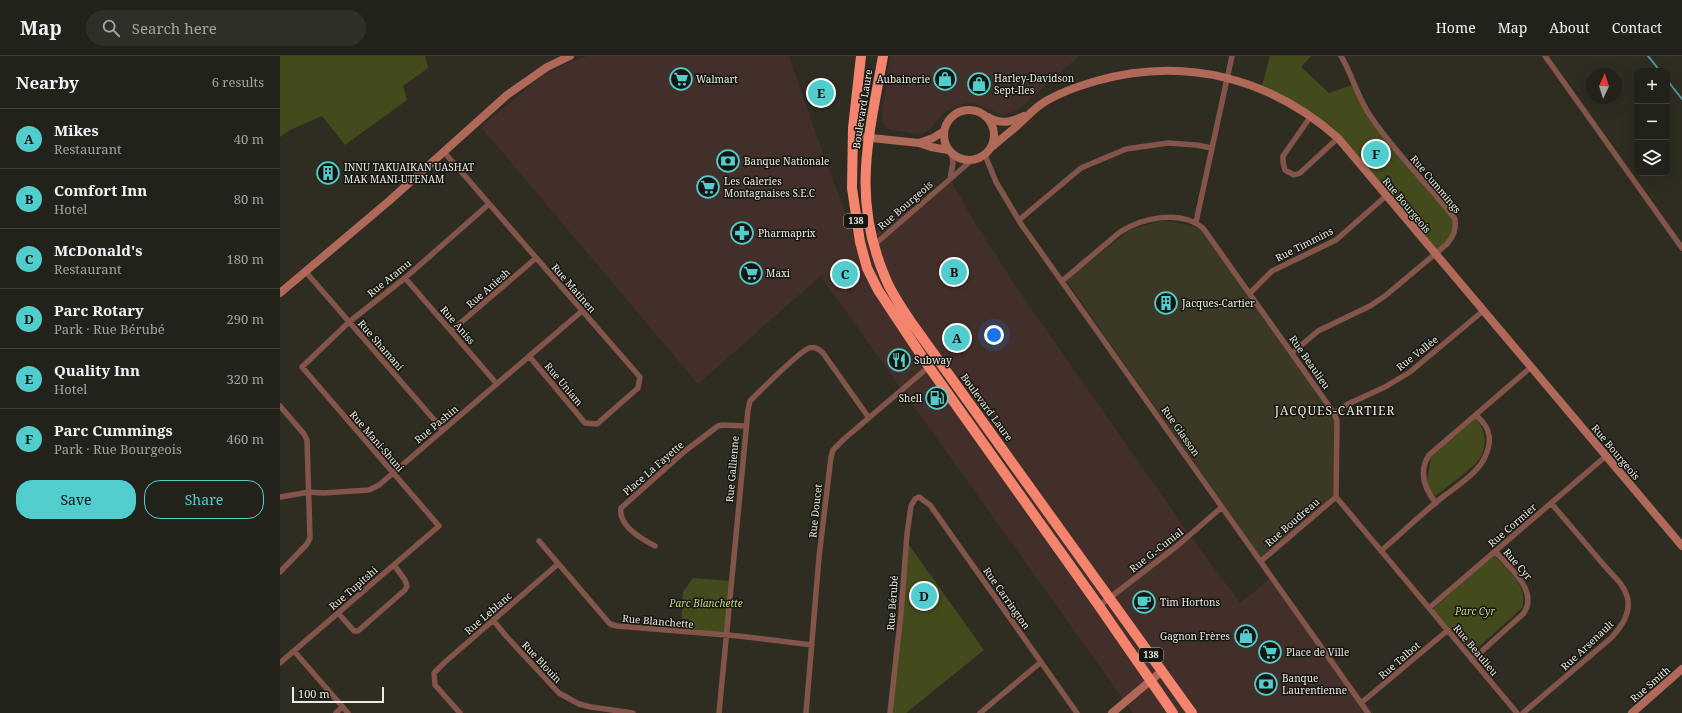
<!DOCTYPE html>
<html lang="en">
<head>
<meta charset="utf-8">
<style>
	body { margin:0; font-family:"Noto Serif",serif; background:#2f2f27; color:#f1f3f6 }
	.controls { position:absolute; right:12px; top:12px; display:grid; overflow:hidden; border-radius:8px; box-shadow:0 4px 16px #0002 }
	.controls button { width:36px; height:36px; display:grid; place-items:center; padding:0; border:0; border-bottom:1px solid #403f39; background:#23221a; color:#f1f3f6; font:20px sans-serif }
	.compass { position:absolute; left:1306px; top:12px; width:36px; height:36px; border-radius:50%; background:#23221a; box-shadow:0 4px 16px #0002; rotate:4deg }
	.scale { position:absolute; left:12px; bottom:10px; width:92px; box-sizing:border-box; padding-left:4px; border:2px solid #ecebe3; border-top:0; font-size:11px; line-height:14px; white-space:nowrap; color:#ecebe3; -webkit-text-stroke:3px #161610; paint-order:stroke }
	.you { position:absolute; left:714px; top:279px; width:14px; height:14px; margin:-10px; border:3px solid #fff; border-radius:50%; background:#1a73e8; box-shadow:0 0 0 6px #1a73e833 }
	.badge { display:grid; place-items:center; width:26px; height:26px; border-radius:50%; background:#52cdcd; color:#111; font-size:13px; font-weight:700 }
	.pin { position:absolute; translate:-50% -50%; border:2px solid #fff; box-shadow:0 1px 4px #0006 }
	.list { margin:0; padding:0; list-style:none }
	h2 { display:flex; justify-content:space-between; align-items:center; height:52px; margin:0; padding:0 16px; font-size:17px }
	h2 small { font-size:13px; font-weight:400; color:#a3a4a2 }
	.list li { display:grid; grid-template-columns:26px 1fr auto; gap:12px; align-items:center; box-sizing:border-box; height:60px; padding:0 16px; border-top:1px solid #403f39 }
	.list b { display:block; font-size:15px; white-space:nowrap }
	.list p { margin:0; font-size:13px; white-space:nowrap; color:#a3a4a2 }
	.list em { font-size:13px; font-style:normal; color:#a3a4a2 }
	.actions { display:flex; gap:8px; padding:12px 16px }
	.actions a { flex:1; padding:9px 0; border:1px solid #52cdcd; border-radius:16px; text-align:center; font-size:14px; color:#52cdcd }
	.actions .main { background:#52cdcd; color:#111 }
	.icon { flex:none; width:22px; height:22px; fill:none; stroke:currentColor; stroke-width:2; stroke-linecap:round; stroke-linejoin:round }
	.map { position:relative; flex:none; width:1402px; height:657px; overflow:hidden }
	header { display:flex; align-items:center; gap:24px; box-sizing:border-box; height:56px; padding:0 20px; background:#23221a; border-bottom:1px solid #403f39 }
	header strong { font-size:19px }
	nav { display:flex; gap:22px; margin-inline-start:auto; font-size:14px }
	.search { width:280px; height:36px; background:#2f2f27; display:flex; align-items:center; gap:10px; box-sizing:border-box; padding:0 14px; border-radius:22px; color:#a3a4a2; font-size:15px }
	main { display:flex }
	aside { flex:1; background:#23221a }
	.map>svg:first-child { display:block }
	.commercial { fill:#432f2a }
	.built { fill:#3b3825 }
	.green { fill:#434a1c }
	.lines { fill:none; stroke-linecap:round; stroke-linejoin:round }
	.stream { stroke:#56949e; stroke-width:2 }
	.street { stroke:#82544a; stroke-width:5.5 }
	.secondary { stroke:#b06859; stroke-width:8 }
	.highway { stroke:#f4846d; stroke-width:10 }
	.labels { text-anchor:middle; stroke-width:3; stroke-linejoin:round; paint-order:stroke }
	.shield { fill:#161610; stroke:#acaba4; stroke-width:1 }
	.shield-label { font-size:9px; font-weight:bold; fill:#ecebe3 }
	.poi-label { font-size:10px; fill:#ecebe3; stroke:#161610; text-anchor:start }
	.street-label { font-size:10px; fill:#ecebe3; stroke:#161610 }
	.park-label { font-size:10px; font-style:italic; fill:#c8d881; stroke:#161610 }
	.quarter-label { font-size:12px; letter-spacing:1px; fill:#ecebe3; stroke:#161610 }
</style>
</head>
<body>
<header>
<strong>Map</strong>
<div class="search"><svg class="icon" aria-label="search" viewBox="0 0 24 24"><circle cx="10" cy="10" r="6"/><path d="M15 15l6 6"/></svg>Search here</div>
<nav><a>Home</a><a>Map</a><a>About</a><a>Contact</a></nav>
</header>
<main>
<aside>
<h2>Nearby<small>6 results</small></h2>
<ul class="list">
<li><span class="badge">A</span><div><b>Mikes</b><p>Restaurant</p></div><em>40 m</em></li>
<li><span class="badge">B</span><div><b>Comfort Inn</b><p>Hotel</p></div><em>80 m</em></li>
<li><span class="badge">C</span><div><b>McDonald's</b><p>Restaurant</p></div><em>180 m</em></li>
<li><span class="badge">D</span><div><b>Parc Rotary</b><p>Park · Rue Bérubé</p></div><em>290 m</em></li>
<li><span class="badge">E</span><div><b>Quality Inn</b><p>Hotel</p></div><em>320 m</em></li>
<li><span class="badge">F</span><div><b>Parc Cummings</b><p>Park · Rue Bourgeois</p></div><em>460 m</em></li>
</ul>
<div class="actions"><a class="main">Save</a><a>Share</a></div>
</aside>
<div class="map">
<svg width="1402" height="657" viewBox="0 0 1402 657">
	<rect width="100%" height="100%" fill="#2f2d22"/>
	<!-- commercial -->
	<path class="commercial" d="M307,0H509L537,81L577,188L672,126L693,164L741,238L909,478L960,547L994,520L1093,657H853L542,222L544,217L418,328L201,71L269,14Z
		M610,0H799L738,54L727,58H719L697,48L687,47L674,51L662,59L650,73L643,77L636,78L607,73L601,64Z"/>
	<!-- built -->
	<path class="built" d="M880,165L892,166L912,170L921,173L1052,357L1053,362L1055,371L1053,441L981,502L786,224L850,174Z"/>
	<!-- green -->
	<path class="green" d="M0,0H145L148,12L123,30L127,44L65,89L42,60L10,74L0,81Z
		M990,0H1031L1021,11L1049,37L1075,28L1088,56L1175,163L1174,179L1155,198L1058,82L981,33Z
		M1196,362C1205,374 1208,388 1200,402C1196,410 1164,433 1155,440L1151,435L1147,425L1151,401Z
		M627,486L704,594L626,657H612Z
		M1214,499C1228,515 1249,530 1242,552L1192,597L1153,553Z
		M413,522L451,525L446,581L401,576L403,536Z"/>
	<g class="lines">
		<!-- stream -->
		<path class="stream" d="M1368,0L1380,15
			M1387,24L1402,43"/>
		<!-- street -->
		<path class="street" d="M1265,0L1402,192
			M1031,60L1003,100V106L1005,114L1014,119L1020,117L1058,82
			M164,96L360,321L358,332L317,368L305,367L249,300
			M705,99L716,126L741,168L1088,657
			M670,123L673,107L672,98
			M739,164L801,112L846,93L888,87L916,89L932,92
			M916,166L952,0
			M594,189L692,104
			M25,215L163,374
			M125,222L217,328
			M782,225L840,176C862,162 901,153 923,172L1054,357L1057,365L1056,441L1237,657
			M970,237L992,215L1056,184L1106,140
			M171,275L256,202
			M1012,297L1038,275L1090,250L1105,240L1167,188C1174,179 1176,175 1175,163C1147,127 1114,96 1089,58C1077,40 1072,18 1061,0
			M0,350L24,378L27,384L30,482L27,488L0,516
			M1054,357L1068,348L1105,331L1130,316L1203,255
			M0,441L29,436L43,437L89,434L99,429L302,255
			M1156,447C1144,432 1138,416 1149,399L1251,311
			M259,485L330,568L337,570L459,580L532,589
			M375,490C361,483 338,470 341,452L405,395L438,370L443,369L466,370
			M1101,495C1122,477 1142,457 1164,440C1176,431 1197,417 1204,403C1213,385 1211,372 1196,359
			M981,505L1056,441
			M819,550L897,490L942,451
			M1149,552L1326,400
			M58,557L74,575H78L125,534L127,530L125,524L114,509
			M213,564L226,580L279,637L299,648L311,651L353,657
			M14,595L68,657
			M1192,604L1243,558C1260,535 1229,512 1215,495
			M0,607L159,470L22,311L69,266L125,222L209,148
			M1081,647L1168,574
			M56,657L62,651
			M180,657L155,629L154,617L165,606L278,508
			M439,657L468,354L470,345C479,336 519,296 529,292C535,290 539,293 543,297L589,362
			M526,657L539,501L551,401L553,394L564,383L658,303
			M610,657L621,557L627,478L631,450L635,443L639,441L650,449L797,657
			M700,657L761,606
			M1243,657L1331,582C1341,571 1352,557 1347,540C1343,527 1332,519 1323,508C1306,488 1288,467 1271,447"/>
		<!-- secondary -->
		<path class="secondary" d="M664 79a25 25 0 1 1 50 0a25 25 0 1 1-50 0Z
			M708,61C722,69 730,66 744,60
			M572,80L639,87L651,91L668,94
			M639,87L653,82L664,75
			M713,90C721,83 730,76 738,69C748,60 754,52 766,45C781,36 799,30 816,25C905,0 990,22 1058,82L1402,490
			M0,237L109,145L227,39L267,11L290,0
			M832,657L882,615
			M1352,657L1402,613"/>
		<!-- highway -->
		<path class="highway" d="M581,0L573,72L572,132L580,186L587,212L598,234L649,311L819,550L893,657
			M603,0C589,81 571,141 605,221C611,237 622,252 631,266L912,657"/>
	</g>
	<!-- icons -->
	<defs>
		<g id="supermarket-ring" transform="scale(1.15)"><circle r="9.5" fill="#161610" stroke="#52cdcd" stroke-width="1.5"/><path d="M-6-5.5h2.5l.6 2H6L4.5 2H-2.5L-4.4-4H-6ZM-1.5 3.2a1.3 1.3 0 1 0 .1 0ZM3 3.2a1.3 1.3 0 1 0 .1 0Z" fill="#52cdcd"/></g>
		<g id="shop-ring" transform="scale(1.15)"><circle r="9.5" fill="#161610" stroke="#52cdcd" stroke-width="1.5"/><path d="M-5-2.5h2.3a2.7 3.5 0 0 1 5.4 0H5L5.5 6h-11ZM-1.5-2.5h3a1.5 2.3 0 0 0-3 0Z" fill="#52cdcd"/></g>
		<g id="bank-ring" transform="scale(1.15)"><circle r="9.5" fill="#161610" stroke="#52cdcd" stroke-width="1.5"/><path d="M-6-4H6V4H-6ZM0-2.3a2.3 2.3 0 1 0 0 4.6a2.3 2.3 0 1 0 0-4.6Z" fill="#52cdcd"/></g>
		<g id="building-ring" transform="scale(1.15)"><circle r="9.5" fill="#161610" stroke="#52cdcd" stroke-width="1.5"/><path d="M-4-6H4V6H1V3H-1V6H-4ZM-2.5-4.3h1.7v1.8h-1.7ZM.8-4.3h1.7v1.8H.8ZM-2.5-1h1.7V.8h-1.7ZM.8-1h1.7V.8H.8Z" fill="#52cdcd"/></g>
		<g id="pharmacy-ring" transform="scale(1.15)"><circle r="9.5" fill="#161610" stroke="#52cdcd" stroke-width="1.5"/><path d="M-2-6h4v4h4v4h-4v4h-4v-4h-4v-4h4Z" fill="#52cdcd"/></g>
		<g id="restaurant-ring" transform="scale(1.15)"><circle r="9.5" fill="#161610" stroke="#52cdcd" stroke-width="1.5"/><path d="M-5-6h1v4h1v-4h1v4h1v-4h1v5L-1.5 .5V6h-2V.5L-5-1ZM5-6V6H3V1.5H1.5Q1.5-4 5-6Z" fill="#52cdcd"/></g>
		<g id="fuel-ring" transform="scale(1.15)"><circle r="9.5" fill="#161610" stroke="#52cdcd" stroke-width="1.5"/><path d="M-5.5-6h7V0h2V4h1.3V-2.5L3-4.5l.8-.8L6-3V5H2.5V1h-1V6h-7ZM-4.2-4.7v3.2H.2V-4.7Z" fill="#52cdcd"/></g>
		<g id="cafe-ring" transform="scale(1.15)"><circle r="9.5" fill="#161610" stroke="#52cdcd" stroke-width="1.5"/><path d="M-5.5-4.5H6V0H3Q3 3.5 0 3.5H-2.5Q-5.5 3.5-5.5 0ZM3-3.2v2h1.7v-2ZM-6 4.5H4V6H-6Z" fill="#52cdcd"/></g>
	</defs>
	<g fill-rule="evenodd">
		<use href="#supermarket-ring" x="401" y="23"/>
		<use href="#shop-ring" x="665" y="23"/>
		<use href="#shop-ring" x="699" y="28"/>
		<use href="#bank-ring" x="448" y="105"/>
		<use href="#building-ring" x="48" y="117"/>
		<use href="#supermarket-ring" x="428" y="131"/>
		<use href="#pharmacy-ring" x="462" y="177"/>
		<use href="#supermarket-ring" x="471" y="217"/>
		<use href="#building-ring" x="886" y="247"/>
		<use href="#restaurant-ring" x="619" y="304"/>
		<use href="#fuel-ring" x="657" y="342"/>
		<use href="#cafe-ring" x="864" y="546"/>
		<use href="#shop-ring" x="966" y="580"/>
		<use href="#supermarket-ring" x="990" y="596"/>
		<use href="#bank-ring" x="986" y="628"/>
	</g>
	<g class="labels">
		<!-- shield labels -->
		<g class="shield">
			<rect x="564" y="158" width="24" height="14" rx="3"/>
			<rect x="859" y="592" width="24" height="14" rx="3"/>
		</g>
		<g class="shield-label">
			<text x="576" y="168">138</text>
			<text x="871" y="602">138</text>
		</g>
		<!-- poi labels -->
		<g class="poi-label">
			<text x="714" y="26">Harley-Davidson<tspan x="714" dy="12">Sept-Iles</tspan></text>
			<text x="416" y="27">Walmart</text>
			<text x="650" y="27" text-anchor="end">Aubainerie</text>
			<text x="464" y="109">Banque Nationale</text>
			<text x="64" y="115">INNU TAKUAIKAN UASHAT<tspan x="64" dy="12">MAK MANI-UTENAM</tspan></text>
			<text x="444" y="129">Les Galeries<tspan x="444" dy="12">Montagnaises S.E.C</tspan></text>
			<text x="478" y="181">Pharmaprix</text>
			<text x="486" y="221">Maxi</text>
			<text x="902" y="251">Jacques-Cartier</text>
			<text x="634" y="308">Subway</text>
			<text x="642" y="346" text-anchor="end">Shell</text>
			<text x="880" y="550">Tim Hortons</text>
			<text x="950" y="584" text-anchor="end">Gagnon Frères</text>
			<text x="1006" y="600">Place de Ville</text>
			<text x="1002" y="626">Banque<tspan x="1002" dy="12">Laurentienne</tspan></text>
		</g>
		<!-- street labels -->
		<g class="street-label">
			<text transform="translate(582 53) rotate(-81)" y="4">Boulevard Laure</text>
			<text transform="translate(1156 128) rotate(50)" y="4">Rue Cummings</text>
			<text transform="translate(625 149) rotate(-41)" y="4">Rue Bourgeois</text>
			<text transform="translate(1127 149) rotate(50)" y="4">Rue Bourgeois</text>
			<text transform="translate(1024 188) rotate(-27)" y="4">Rue Timmins</text>
			<text transform="translate(109 222) rotate(-39)" y="4">Rue Atamu</text>
			<text transform="translate(208 232) rotate(-41)" y="4">Rue Aniesh</text>
			<text transform="translate(294 232) rotate(49)" y="4">Rue Matinen</text>
			<text transform="translate(178 269) rotate(49)" y="4">Rue Aniss</text>
			<text transform="translate(101 289) rotate(49)" y="4">Rue Shamani</text>
			<text transform="translate(1137 297) rotate(-38)" y="4">Rue Vallée</text>
			<text transform="translate(1030 306) rotate(55)" y="4">Rue Beaulieu</text>
			<text transform="translate(284 328) rotate(50)" y="4">Rue Uniam</text>
			<text transform="translate(707 351) rotate(54)" y="4">Boulevard Laure</text>
			<text transform="translate(156 368) rotate(-40)" y="4">Rue Pashin</text>
			<text transform="translate(901 375) rotate(55)" y="4">Rue Giasson</text>
			<text transform="translate(97 385) rotate(49)" y="4">Rue Mani-Shuni</text>
			<text transform="translate(1336 396) rotate(50)" y="4">Rue Bourgeois</text>
			<text transform="translate(373 412) rotate(-41)" y="4">Place La Fayette</text>
			<text transform="translate(452 413) rotate(-85)" y="4">Rue Gallienne</text>
			<text transform="translate(535 455) rotate(-84)" y="4">Rue Doucet</text>
			<text transform="translate(1012 466) rotate(-41)" y="4">Rue Boudreau</text>
			<text transform="translate(1232 469) rotate(-41)" y="4">Rue Cormier</text>
			<text transform="translate(876 494) rotate(-38)" y="4">Rue G.-Cunial</text>
			<text transform="translate(1238 508) rotate(49)" y="4">Rue Cyr</text>
			<text transform="translate(73 532) rotate(-41)" y="4">Rue Tupitshi</text>
			<text transform="translate(727 542) rotate(55)" y="4">Rue Carrington</text>
			<text transform="translate(612 547) rotate(-86)" y="4">Rue Bérubé</text>
			<text transform="translate(208 557) rotate(-41)" y="4">Rue Leblanc</text>
			<text transform="translate(378 565) rotate(5)" y="4">Rue Blanchette</text>
			<text transform="translate(1307 589) rotate(-43)" y="4">Rue Arsenault</text>
			<text transform="translate(1196 594) rotate(50)" y="4">Rue Beaulieu</text>
			<text transform="translate(1119 604) rotate(-41)" y="4">Rue Talbot</text>
			<text transform="translate(262 606) rotate(47)" y="4">Rue Blouin</text>
			<text transform="translate(1370 628) rotate(-41)" y="4">Rue Smith</text>
		</g>
		<!-- park labels -->
		<g class="park-label">
			<text x="426" y="551">Parc Blanchette</text>
			<text x="1195" y="559">Parc Cyr</text>
		</g>
		<!-- quarter labels -->
		<g class="quarter-label">
			<text x="1055" y="359">JACQUES-CARTIER</text>
		</g>
	</g>
</svg>
<div class="controls">
<button>+</button>
<button>−</button>
<button><svg class="icon" aria-label="layers" viewBox="0 0 24 24"><path d="M12 4l9 5-9 5-9-5zM3 14l9 5 9-5"/></svg></button>
</div>
<svg class="compass" viewBox="-18 -18 36 36"><path d="M0-13l5 13h-10z" fill="#e53935"/><path d="M0 13l5-13h-10z" fill="#a3a4a2"/></svg>
<div class="scale">100 m</div>
<div class="you"></div>
<div class="pin badge" style="left:677px;top:282px">A</div>
<div class="pin badge" style="left:674px;top:216px">B</div>
<div class="pin badge" style="left:565px;top:218px">C</div>
<div class="pin badge" style="left:644px;top:540px">D</div>
<div class="pin badge" style="left:541px;top:37px">E</div>
<div class="pin badge" style="left:1096px;top:98px">F</div>
</div>
</main>
</body>
</html>
